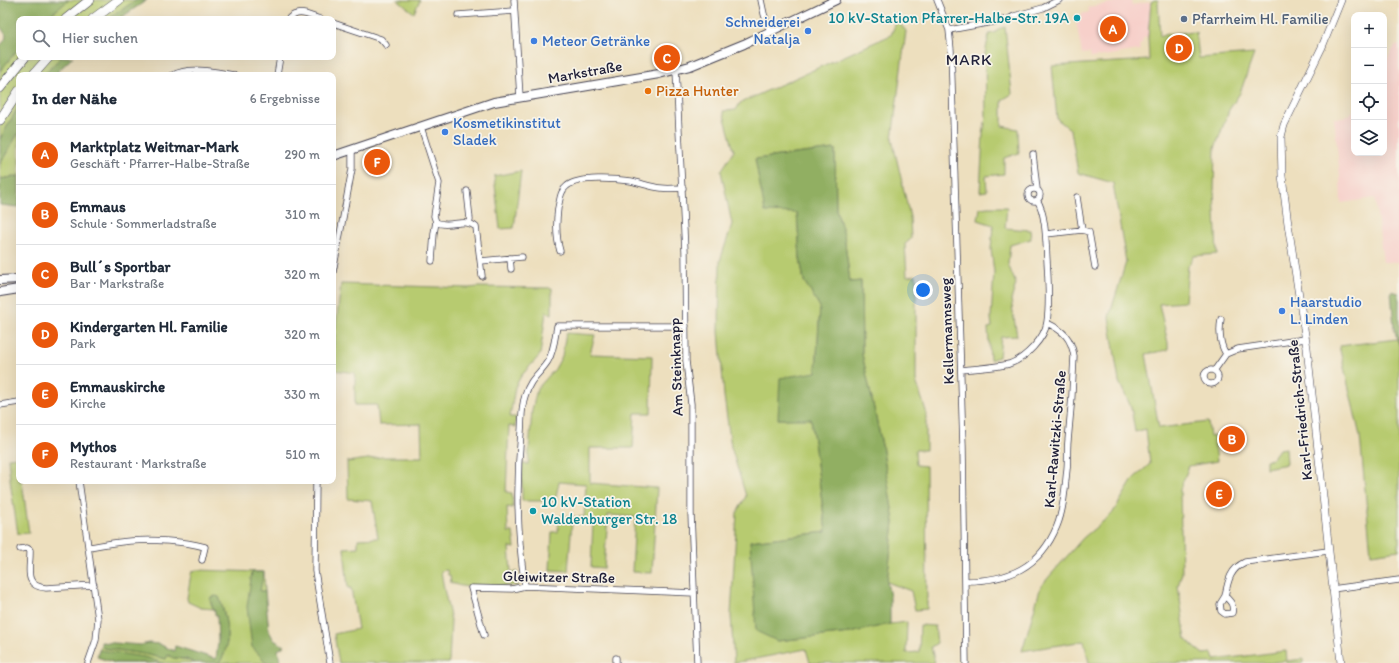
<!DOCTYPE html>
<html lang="de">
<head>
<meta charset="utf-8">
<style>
	body { margin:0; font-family:Itim,sans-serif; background:#f6f6f7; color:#1f2937 }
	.controls { position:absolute; right:12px; top:12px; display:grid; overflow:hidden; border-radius:8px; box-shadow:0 4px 16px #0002 }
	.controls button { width:36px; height:36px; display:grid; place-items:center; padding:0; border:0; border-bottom:1px solid #e0e1e3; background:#fff; color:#1f2937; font:20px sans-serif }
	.you { position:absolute; left:923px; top:290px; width:14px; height:14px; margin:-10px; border:3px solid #fff; border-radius:50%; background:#1a73e8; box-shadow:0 0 0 6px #1a73e833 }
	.badge { display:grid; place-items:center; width:26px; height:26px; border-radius:50%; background:#ea580c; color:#fff; font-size:13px; font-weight:700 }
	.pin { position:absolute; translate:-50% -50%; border:2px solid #fff; box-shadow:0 1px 4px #0006 }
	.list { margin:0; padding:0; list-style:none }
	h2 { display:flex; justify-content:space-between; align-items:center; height:52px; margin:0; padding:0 16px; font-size:17px }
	h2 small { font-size:13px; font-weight:400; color:#747a83 }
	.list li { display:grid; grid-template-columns:26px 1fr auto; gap:12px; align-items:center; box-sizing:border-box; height:60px; padding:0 16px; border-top:1px solid #e0e1e3 }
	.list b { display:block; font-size:15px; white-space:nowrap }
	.list p { margin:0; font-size:13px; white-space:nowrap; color:#747a83 }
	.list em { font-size:13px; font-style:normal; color:#747a83 }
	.icon { flex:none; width:22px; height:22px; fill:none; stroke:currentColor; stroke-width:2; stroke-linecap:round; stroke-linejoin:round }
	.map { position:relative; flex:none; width:1399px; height:663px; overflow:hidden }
	.search { position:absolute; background:#fff; box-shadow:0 4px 16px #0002; left:16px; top:16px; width:320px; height:44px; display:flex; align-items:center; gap:10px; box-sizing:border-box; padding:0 14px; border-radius:8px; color:#747a83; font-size:15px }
	.panel { position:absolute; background:#fff; box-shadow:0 4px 16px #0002; left:16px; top:72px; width:320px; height:412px; border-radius:8px }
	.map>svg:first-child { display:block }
	.built { fill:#f7d0ca }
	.green { fill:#b7cb6f; stroke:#6c7655 }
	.forest { fill:#91af62; stroke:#5a684e }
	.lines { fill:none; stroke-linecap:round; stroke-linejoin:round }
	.minor-casing { stroke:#403e4f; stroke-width:7 }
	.tertiary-casing { stroke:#403e4f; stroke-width:8 }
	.secondary-casing { stroke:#403e4f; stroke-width:10 }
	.primary-casing { stroke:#403e4f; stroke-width:10 }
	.minor { stroke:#fff; stroke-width:5.5 }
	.tertiary { stroke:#fff; stroke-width:7 }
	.secondary { stroke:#fff; stroke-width:8 }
	.primary { stroke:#fff; stroke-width:9 }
	.culture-dot { fill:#0f9aa8; stroke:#f7f3e8; stroke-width:1.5 }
	.service-dot { fill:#5c6f8a; stroke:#f7f3e8; stroke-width:1.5 }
	.shop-dot { fill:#3f7fe0; stroke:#f7f3e8; stroke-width:1.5 }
	.food-dot { fill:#e8710a; stroke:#f7f3e8; stroke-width:1.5 }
	.labels { text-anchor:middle; stroke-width:3.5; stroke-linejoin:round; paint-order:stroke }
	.culture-label { font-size:15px; fill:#0d838f; stroke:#f7f3e8; text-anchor:end }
	.service-label { font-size:15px; fill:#4e5e75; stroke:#f7f3e8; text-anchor:start }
	.shop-label { font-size:15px; fill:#366cbe; stroke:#f7f3e8; text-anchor:start }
	.street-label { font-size:15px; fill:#22223b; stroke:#f7f3e8 }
	.food-label { font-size:15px; fill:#c56008; stroke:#f7f3e8; text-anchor:start }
	.neighbourhood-label { font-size:16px; letter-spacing:1px; fill:#22223b; stroke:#f7f3e8 }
</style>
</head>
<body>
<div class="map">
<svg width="1399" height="663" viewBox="0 0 1399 663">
	<rect width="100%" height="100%" fill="#f7f3e8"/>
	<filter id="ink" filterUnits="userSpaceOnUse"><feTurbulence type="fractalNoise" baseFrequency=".025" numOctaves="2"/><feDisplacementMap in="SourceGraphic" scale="8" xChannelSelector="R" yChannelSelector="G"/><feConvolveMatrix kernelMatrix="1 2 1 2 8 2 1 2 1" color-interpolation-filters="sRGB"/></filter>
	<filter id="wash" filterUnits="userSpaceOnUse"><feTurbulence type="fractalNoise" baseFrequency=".012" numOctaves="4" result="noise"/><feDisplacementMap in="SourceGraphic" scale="16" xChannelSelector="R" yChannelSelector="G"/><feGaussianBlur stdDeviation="0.9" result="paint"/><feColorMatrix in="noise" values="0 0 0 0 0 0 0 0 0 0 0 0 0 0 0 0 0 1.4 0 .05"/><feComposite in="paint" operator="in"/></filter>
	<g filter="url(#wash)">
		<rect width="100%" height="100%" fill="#eddfbe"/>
		<!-- built -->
		<path class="built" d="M1127,0H1131L1132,5L1151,2L1148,37L1143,38L1142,44L1139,45L1140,50L1091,58L1090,53L1082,54L1076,21L1081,20V14L1089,12L1088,7Z
			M1399,45V262H1383L1375,198L1341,203L1340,176L1334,118H1345L1354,110V153H1384V64L1395,46Z"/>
		<!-- green -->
		<path class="green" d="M69,0H136L108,19H45Z
			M397,0H420L414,13Z
			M1154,0H1158L1160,37L1167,34L1196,32L1199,58L1254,54L1240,93L1229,110L1215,148L1214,191L1217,254L1194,256L1188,266L1185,302L1159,304L1168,343V350L1146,354L1159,428L1208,422L1210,437L1214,436L1217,461L1189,466L1180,489L1182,573L1178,586L1186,640L1203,654L1212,653L1214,660L1286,651L1287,661L1303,659V663H1286L1285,661L1268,663H1089L1084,641L1022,651L1041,586L1083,538L1112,514L1134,478L1150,464L1146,429L1135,432L1131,407L1119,382L1109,317L1126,262L1113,183L1078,173L1071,130L1057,119L1052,66L1149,60L1148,37L1151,2Z
			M897,20L906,31L892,139L910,217L911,239L905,244L907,276L916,275V381L926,411V450H915L916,465L926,466L927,609L915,610L911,591L887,582L894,522L882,445L862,354L861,281L850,282L844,235L836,209L835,149L755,159L797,212L800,258L804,281L820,306L816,372L778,419L811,418L826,532L750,541L777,641L850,633L890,624L907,622L906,653L919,652L920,625L935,626L937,643L931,647L935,663H810L806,649L734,663L731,615L737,513L746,496L731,447L724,396L719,331L720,261L732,224L721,171L734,151L723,111L736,110L740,103L891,35Z
			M1005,27L1012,94L1002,100V126L1018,129L1019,153L1004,158V174L986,176L987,191L980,192L983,134L986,117L985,54L989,34L995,33L998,29Z
			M19,48V57H61L44,75H19V106L0,139V71Z
			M19,132V176L0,179V164Z
			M521,171L514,228L500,229L494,176Z
			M988,207H1007L1005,228L1030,230L1031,239L1010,245L1008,264L1016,284L1011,300L1017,336L1001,337L999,357L990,360L988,328L992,327L991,318L994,272L991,249L993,225L978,220L980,208Z
			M341,284L469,288L478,287L552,288V314L546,312L540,355L521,376L515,387L510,417H516L515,427L509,426L506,492L512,493L513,508L507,507L508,532H513L515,548L509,547L511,572H517L519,585C499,586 470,591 451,583L450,575H448L447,570L441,571L444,589L451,620L449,663H339L334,634L358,629L351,588H348L344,548L358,547V539L378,538L372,501L348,499L347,462L382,457H422L421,424L379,425L377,405H355V373L333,370V350Z
			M566,333L595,335L590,354L652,356L651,413H635L633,448H590V483L657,488L652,573L632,572L635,517L608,515L604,568L591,567L593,522L572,521L568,571L550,570L552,532H558L559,516L584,517L586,484L559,482L555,501H522V464H528L532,410L537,389L555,369L562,356Z
			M1397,339L1399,345V550L1371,554L1360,436L1339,346Z
			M1286,448L1287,464L1266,468V460L1272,459L1279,449Z
			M18,457L19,481H22L29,533L18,534L11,488L8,458Z
			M196,570L264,572L266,608L269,631L277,650L280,662L275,663H219C233,646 226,616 219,597L210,601L214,609L201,608L188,602L187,598L191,574L193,571Z
			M101,646L103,648L144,654L166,659L167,655C177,660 186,658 195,663H115L97,657Z"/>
		<!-- forest -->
		<path class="forest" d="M0,0H69L45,19H19V48L0,71V46L5,40L6,35L0,26Z
			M136,0H147L119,19H108Z
			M61,57H73L58,71L57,75H44Z
			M19,106V132L0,164V139Z
			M835,149L836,209L844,235L850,282L861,281L862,354L882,445L894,522L887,582L890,597V624L850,633L777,641L756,631L750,541L826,532L811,419H778L780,378L816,372L820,307L804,281L800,258L797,213L765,212L755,159Z
			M19,176V207L0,205V179Z
			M1391,291L1399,293V345L1394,328Z
			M252,572H264L260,591H265L269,631L274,640L284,646L278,650L280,661L275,663H266L264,660L252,647L247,607Z
			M216,596L219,597C226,616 233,646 219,663H195L186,659L173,658L168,655L166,659L144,654L103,648L101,646V642L141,645L148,643L159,644L174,651L175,646L216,659L218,642L217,616L215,615V611H214L210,600L211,597Z
			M99,650L144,657L164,663H116L97,657Z"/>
	</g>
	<g filter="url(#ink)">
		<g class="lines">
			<!-- minor casing -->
			<g class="minor-casing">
				<path id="minor" d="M514,0L520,97
					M761,0L764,14L770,31
					M937,0L949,30L951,50L963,446L966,663
					M458,15L514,11
					M288,19C299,9 307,15 320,19
					M333,23L381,39L386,45
					M949,30L1009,19L1014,16L1043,8L1059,0
					M676,70L685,251L686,361L691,404V514L697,663
					M173,75C191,66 215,72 234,75
					M277,75L280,57
					M421,127L439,183L434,216L436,222L434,233L432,261
					M1033,154L1037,189
					M1028 195a6 6 0 1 1 12 0a6 6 0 1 1-12 0Z
					M467,191L470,219L469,223
					M1077,197L1082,230
					M436,222C448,229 465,217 476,227L482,276
					M1046,234L1082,230L1089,232L1095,267
					M560,251C556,237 556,223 558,208C560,200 560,191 567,186C579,176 616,179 631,181C641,183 651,187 661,188C668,189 675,188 683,188
					M510,258L511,269
					M481,261L522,257
					M333,272L352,169V150
					M1221,319C1219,331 1219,343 1226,354
					M961,370C976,368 994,368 1009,364C1025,359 1045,338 1047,322C1050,302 1048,280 1047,260C1046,244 1046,213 1037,200
					M1204 377a7 7 0 1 1 14 0a7 7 0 1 1-14 0Z
					M1214,371L1226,354L1238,349L1305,339
					M0,405L19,402
					M79,481L98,619L96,640L88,663
					M316,481L315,571L330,663
					M89,547C103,545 116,542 130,541C153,539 183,541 205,547L202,560
					M20,549L27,548L30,550C31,567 22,586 46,588L94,585
					M965,581C1008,581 1040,568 1057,526C1064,509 1065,487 1067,469C1068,460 1067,450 1068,441C1071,413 1073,385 1074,356C1071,338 1064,331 1047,323
					M525,586C517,535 516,484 521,432C522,420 521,407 525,396C530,378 539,375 548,361C554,351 555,337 557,326H686
					M1332,589L1399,580
					M1225,596L1220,604L1221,611L1225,614L1232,613C1234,605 1231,602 1225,596C1228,581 1230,569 1245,562L1328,551
					M484,635L471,588L512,589L525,586L694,593
					M616,663V658"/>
			</g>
			<!-- tertiary casing -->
			<g class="tertiary-casing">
				<path id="tertiary" d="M1341,663L1307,348L1288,224L1282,176L1281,137L1284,125L1322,47L1341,0"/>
			</g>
			<!-- secondary casing -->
			<g class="secondary-casing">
				<path id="secondary" d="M333,156L494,102L659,74L690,66L744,44L836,0
					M0,280L19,279
					M0,292L19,289"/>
			</g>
			<!-- primary casing -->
			<g class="primary-casing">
				<path id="primary" d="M66,19L90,0
					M93,19L119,0
					M33,75L49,57
					M0,88L25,57
					M0,120L19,91"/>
			</g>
			<!-- minor -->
			<use href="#minor" class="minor"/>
			<!-- tertiary -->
			<use href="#tertiary" class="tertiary"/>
			<!-- secondary -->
			<use href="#secondary" class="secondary"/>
			<!-- primary -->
			<use href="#primary" class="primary"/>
		</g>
	</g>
	<!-- markers -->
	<g class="culture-dot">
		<circle cx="1077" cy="18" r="4"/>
		<circle cx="533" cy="511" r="4"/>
	</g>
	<circle class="service-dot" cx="1184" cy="19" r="4"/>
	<g class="shop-dot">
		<circle cx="808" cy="31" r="4"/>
		<circle cx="534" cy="41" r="4"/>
		<circle cx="445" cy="132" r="4"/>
		<circle cx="1282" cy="311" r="4"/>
	</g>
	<circle class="food-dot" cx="648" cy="91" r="4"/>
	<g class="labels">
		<!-- culture labels -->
		<g class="culture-label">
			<text x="1069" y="23">10 kV-Station Pfarrer-Halbe-Str. 19A</text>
			<text x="541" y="507" text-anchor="start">10 kV-Station<tspan x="541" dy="17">Waldenburger Str. 18</tspan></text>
		</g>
		<!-- service labels -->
		<g class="service-label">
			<text x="1192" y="24">Pfarrheim Hl. Familie</text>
		</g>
		<!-- shop labels -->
		<g class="shop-label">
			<text x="800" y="27" text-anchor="end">Schneiderei<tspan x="800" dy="17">Natalja</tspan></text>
			<text x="542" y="46">Meteor Getränke</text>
			<text x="453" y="128">Kosmetikinstitut<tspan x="453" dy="17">Sladek</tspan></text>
			<text x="1290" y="307">Haarstudio<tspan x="1290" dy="17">L. Linden</tspan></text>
		</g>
		<!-- street labels -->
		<g class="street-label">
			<text transform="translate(585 72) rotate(-10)" y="5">Markstraße</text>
			<text transform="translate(947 331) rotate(-92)" y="5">Kellermannsweg</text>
			<text transform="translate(676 367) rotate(-92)" y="5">Am Steinknapp</text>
			<text transform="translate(1300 410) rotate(-96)" y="5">Karl-Friedrich-Straße</text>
			<text transform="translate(1055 439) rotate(-85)" y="5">Karl-Rawitzki-Straße</text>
			<text transform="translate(559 577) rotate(1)" y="5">Gleiwitzer Straße</text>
		</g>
		<!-- food labels -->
		<g class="food-label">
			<text x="656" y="96">Pizza Hunter</text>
		</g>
		<!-- neighbourhood labels -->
		<g class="neighbourhood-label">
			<text x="969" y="65">MARK</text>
		</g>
	</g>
</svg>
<div class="controls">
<button>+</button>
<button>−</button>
<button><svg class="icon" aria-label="locate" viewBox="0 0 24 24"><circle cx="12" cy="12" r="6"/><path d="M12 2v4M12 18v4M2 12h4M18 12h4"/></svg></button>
<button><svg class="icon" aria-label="layers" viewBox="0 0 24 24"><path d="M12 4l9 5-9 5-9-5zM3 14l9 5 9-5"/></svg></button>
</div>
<div class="you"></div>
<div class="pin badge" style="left:1113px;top:29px">A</div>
<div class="pin badge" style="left:1232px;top:439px">B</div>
<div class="pin badge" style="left:667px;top:58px">C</div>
<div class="pin badge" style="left:1179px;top:48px">D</div>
<div class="pin badge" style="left:1219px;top:494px">E</div>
<div class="pin badge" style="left:377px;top:162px">F</div>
<div class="search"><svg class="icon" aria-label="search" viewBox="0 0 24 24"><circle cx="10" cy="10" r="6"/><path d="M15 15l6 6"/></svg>Hier suchen</div>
<section class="panel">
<h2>In der Nähe<small>6 Ergebnisse</small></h2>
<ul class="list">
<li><span class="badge">A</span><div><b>Marktplatz Weitmar-Mark</b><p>Geschäft · Pfarrer-Halbe-Straße</p></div><em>290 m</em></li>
<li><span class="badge">B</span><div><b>Emmaus</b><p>Schule · Sommerladstraße</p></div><em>310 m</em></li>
<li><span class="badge">C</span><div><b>Bull´s Sportbar</b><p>Bar · Markstraße</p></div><em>320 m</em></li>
<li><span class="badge">D</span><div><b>Kindergarten Hl. Familie</b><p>Park</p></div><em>320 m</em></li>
<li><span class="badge">E</span><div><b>Emmauskirche</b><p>Kirche</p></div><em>330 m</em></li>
<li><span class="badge">F</span><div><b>Mythos</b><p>Restaurant · Markstraße</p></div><em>510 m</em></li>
</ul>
</section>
</div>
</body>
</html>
